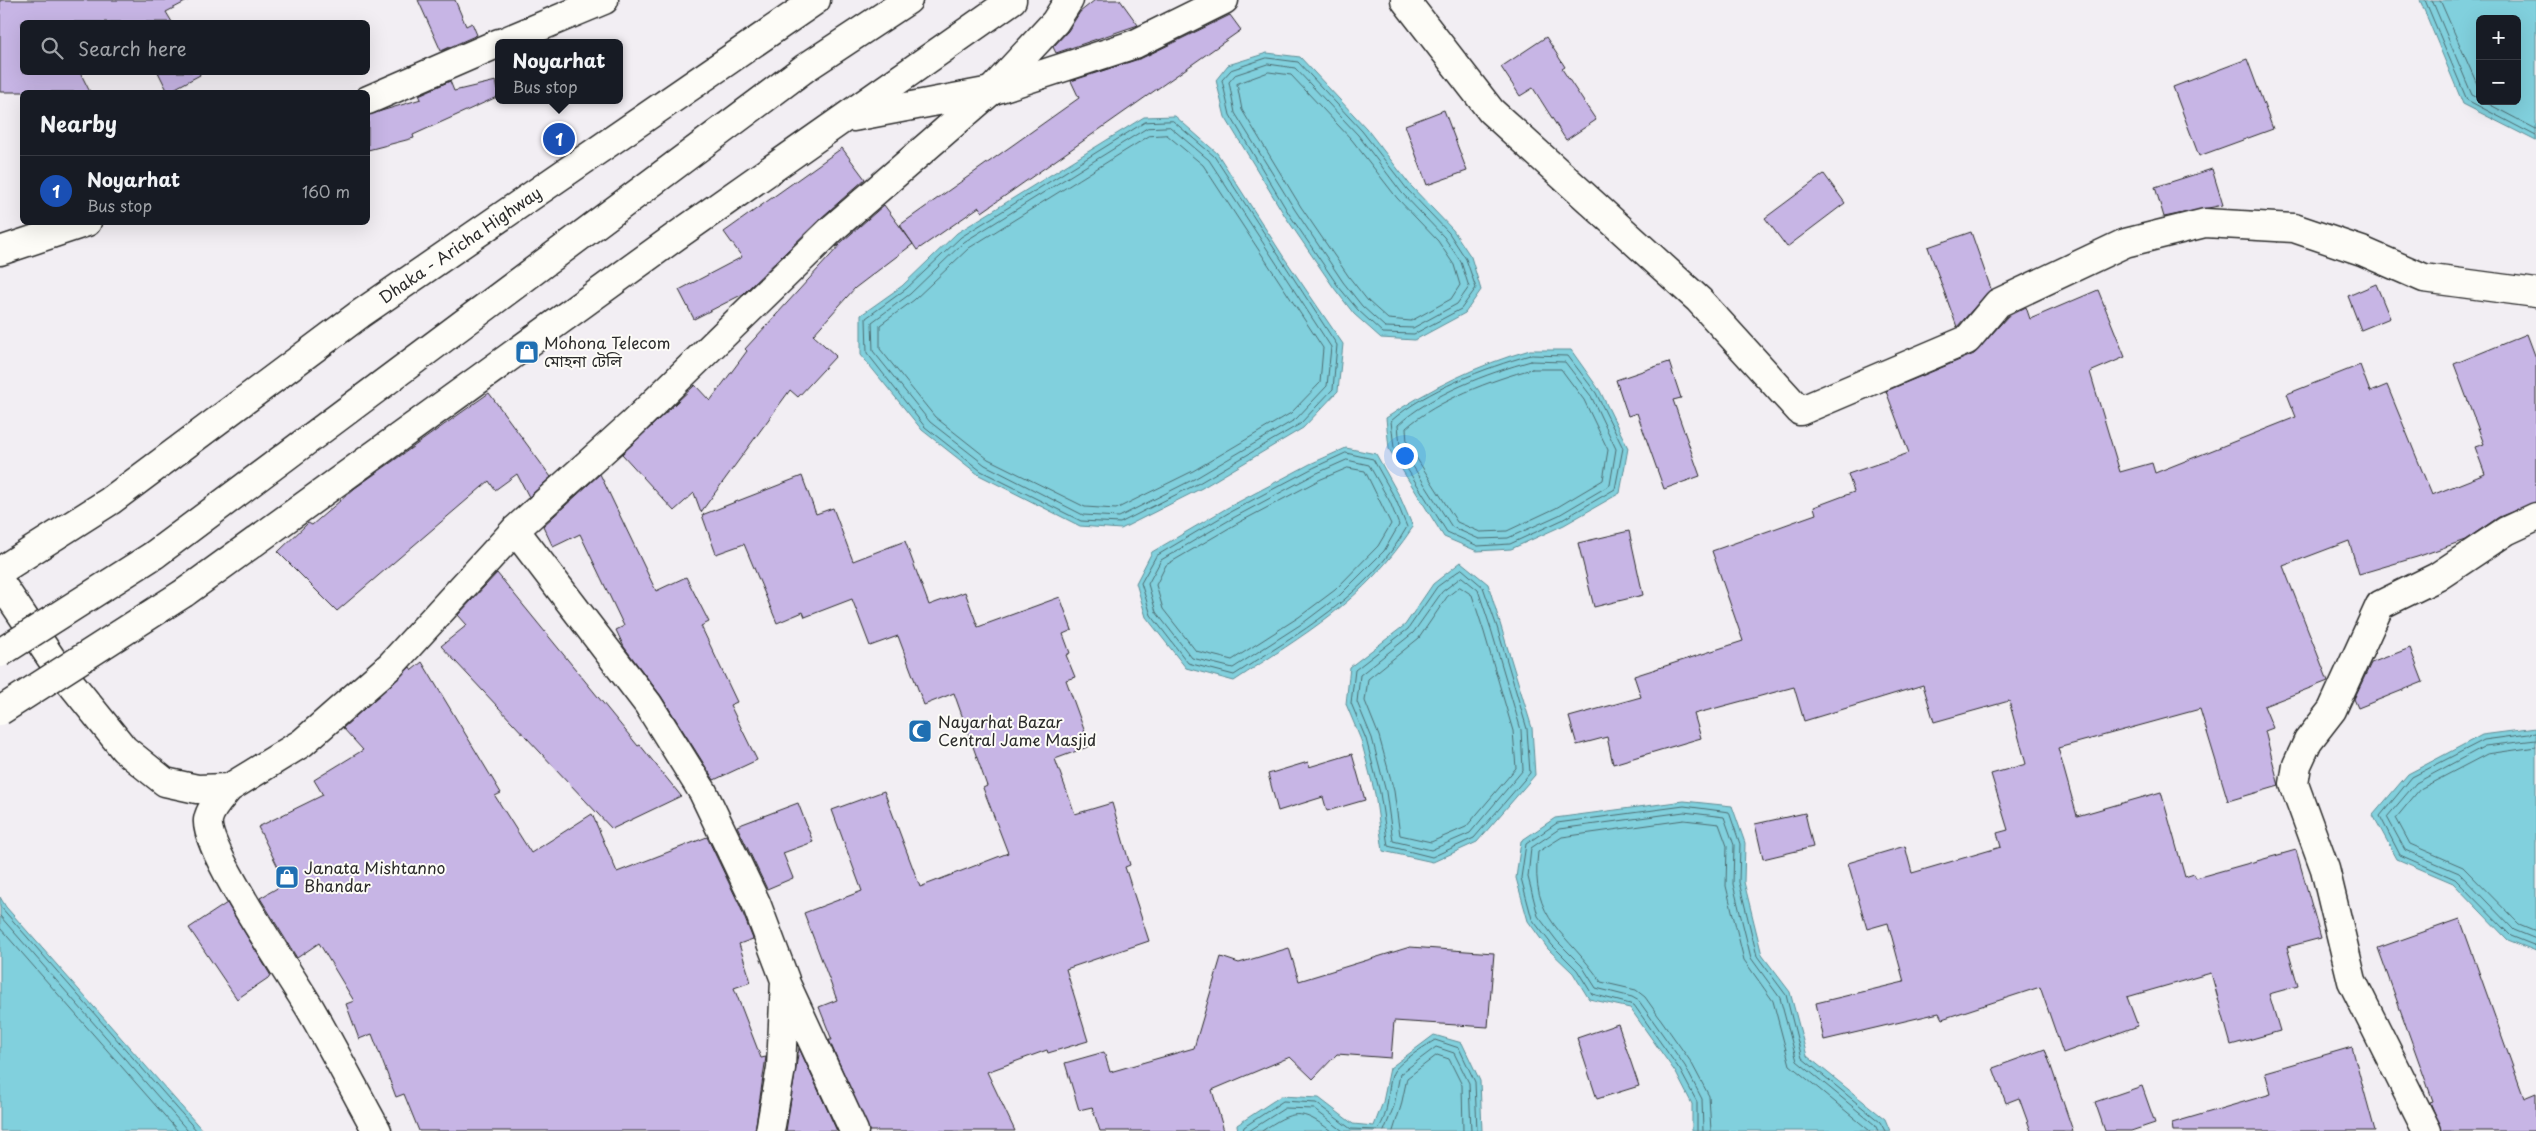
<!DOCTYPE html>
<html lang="en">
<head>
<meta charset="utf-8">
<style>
	body { margin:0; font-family:"Playpen Sans","Noto Sans Bengali",sans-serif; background:#20242c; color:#f1f3f6 }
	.controls { position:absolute; right:15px; top:15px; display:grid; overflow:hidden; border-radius:8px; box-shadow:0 5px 20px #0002 }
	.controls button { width:45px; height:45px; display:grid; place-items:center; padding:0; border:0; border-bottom:1px solid #363941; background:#171b24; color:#f1f3f6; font:25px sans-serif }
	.you { position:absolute; left:1404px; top:455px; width:18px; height:18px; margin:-12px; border:4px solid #fff; border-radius:50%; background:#1a73e8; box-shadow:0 0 0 8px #1a73e833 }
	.badge { display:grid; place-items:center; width:32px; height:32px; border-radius:50%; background:#0f766e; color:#fff; font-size:16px; font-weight:700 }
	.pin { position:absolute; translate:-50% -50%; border:2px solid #fff; box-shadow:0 1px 5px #0006 }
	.popup { position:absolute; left:495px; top:39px; width:128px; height:65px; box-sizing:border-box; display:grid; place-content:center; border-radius:8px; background:#171b24; filter:drop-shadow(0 1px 4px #0005); font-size:16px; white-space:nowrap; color:#9ea1a6 }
	.popup b { font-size:19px; color:#f1f3f6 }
	.popup::after { content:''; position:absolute; left:50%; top:100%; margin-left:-10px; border:10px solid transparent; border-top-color:#171b24 }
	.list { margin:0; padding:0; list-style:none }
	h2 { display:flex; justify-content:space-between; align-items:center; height:65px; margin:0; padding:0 20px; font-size:21px }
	h2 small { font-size:16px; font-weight:400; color:#9ea1a6 }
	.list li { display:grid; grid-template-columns:32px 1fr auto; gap:15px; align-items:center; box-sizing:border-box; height:70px; padding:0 20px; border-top:1px solid #363941 }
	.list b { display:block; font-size:19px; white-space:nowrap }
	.list p { margin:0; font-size:16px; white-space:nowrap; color:#9ea1a6 }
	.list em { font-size:16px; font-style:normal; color:#9ea1a6 }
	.icon { flex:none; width:28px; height:28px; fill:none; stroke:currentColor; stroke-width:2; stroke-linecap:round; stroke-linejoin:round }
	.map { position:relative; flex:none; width:2536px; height:1131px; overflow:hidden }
	.search { position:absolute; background:#171b24; box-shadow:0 5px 20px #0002; left:20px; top:20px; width:350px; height:55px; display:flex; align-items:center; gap:12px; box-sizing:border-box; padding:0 18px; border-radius:8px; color:#9ea1a6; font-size:19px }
	.panel { position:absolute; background:#171b24; box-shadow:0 5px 20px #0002; left:20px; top:90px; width:350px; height:135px; border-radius:8px }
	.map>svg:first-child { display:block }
	.water { fill:#81d0dd; stroke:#5f8e96; fill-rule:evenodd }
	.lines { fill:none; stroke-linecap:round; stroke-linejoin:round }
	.shore { stroke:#4d6d72; stroke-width:1 }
	.building { fill:#c7b5e5; stroke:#2b2b2b }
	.street-casing { stroke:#2b2b2b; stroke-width:31 }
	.secondary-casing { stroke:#2b2b2b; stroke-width:31 }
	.highway-casing { stroke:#2b2b2b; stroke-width:31 }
	.street { stroke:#fdfcf7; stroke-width:28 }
	.secondary { stroke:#fdfcf7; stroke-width:28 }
	.highway { stroke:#fdfcf7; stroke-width:28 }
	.highway-bridge-casing { stroke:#2b2b2b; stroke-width:31; stroke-linecap:butt }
	.highway-bridge { stroke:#fdfcf7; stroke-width:28 }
	.labels { text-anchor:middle; stroke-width:4; stroke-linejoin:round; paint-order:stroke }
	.street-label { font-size:16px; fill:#2b2b2b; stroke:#fdfcf7 }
	.poi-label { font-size:16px; fill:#2b2b2b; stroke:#fdfcf7; text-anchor:start }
</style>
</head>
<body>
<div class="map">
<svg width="2536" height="1131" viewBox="0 0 2536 1131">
	<rect width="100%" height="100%" fill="#f2eef3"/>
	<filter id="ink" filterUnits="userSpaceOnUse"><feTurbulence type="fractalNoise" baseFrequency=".02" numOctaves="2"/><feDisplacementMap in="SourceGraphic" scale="10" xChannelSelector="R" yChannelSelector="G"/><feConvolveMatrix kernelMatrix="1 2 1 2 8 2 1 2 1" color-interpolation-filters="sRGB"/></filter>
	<g filter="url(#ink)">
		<!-- water -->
		<path class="water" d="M2420,0H2536V141L2463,104ZM2480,19H2517V101H2480Z
			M1267,53L1300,57L1366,128L1411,186L1453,230L1471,257L1481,290L1465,313L1415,340L1381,338L1354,314L1334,288L1285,216L1225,117L1216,80L1228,65Z
			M1175,116L1217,153L1283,256L1343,344L1338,391L1303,428L1202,488L1121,529L1080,526L979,475L922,430L861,355V315L902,286L957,233L1144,117Z
			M1530,350H1571L1600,391L1628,448L1620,493L1564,525L1511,549L1477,551L1444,537L1389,449L1386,418C1431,388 1477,365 1530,350Z
			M1346,448L1376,454L1400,497L1413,527C1363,602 1306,633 1234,681L1186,668L1146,617L1136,583L1152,552L1227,508L1310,464Z
			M1461,562L1488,584L1532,728L1535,775L1477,842L1433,862L1383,851L1375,794L1361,740L1346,704L1350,667L1405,625L1433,584Z
			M2536,728V951L2508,940L2453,883L2397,859L2373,815L2408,774L2482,735Z
			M1684,801L1732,806L1745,843L1744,882L1762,955L1790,992L1807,1056L1885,1119L1890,1131H1692V1104L1676,1073L1630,1008L1589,999L1573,973L1548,949L1528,921L1516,878L1521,841L1555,818Z
			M0,897L6,907L203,1131H0Z
			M1434,1035L1462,1043L1480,1081L1482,1131H1238L1237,1125L1281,1096L1319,1098L1353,1124L1374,1126L1383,1102L1390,1068Z"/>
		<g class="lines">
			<!-- shore -->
			<path class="shore" d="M2425,0L2467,100L2536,136
				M2432,0L2472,95L2480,99
				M2440,0L2480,91
				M1267,58L1298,62L1362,131L1407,189L1449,233L1466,259L1476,288L1461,309L1414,334L1383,333L1358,310L1338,286L1289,214L1230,115L1222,80L1231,70Z
				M1268,64L1295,68L1358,135L1402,193L1444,237L1461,262L1469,287L1457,304L1413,328L1385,327L1362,306L1343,282L1295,210L1235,113L1229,82L1235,75Z
				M1269,72L1291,75L1352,140L1397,198L1438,241L1454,265L1460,285L1451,299L1411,321L1388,319L1368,301L1349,277L1301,207L1242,110L1237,84Z
				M2483,101L2536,129
				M1173,121L1214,156L1337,345L1333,389L1300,424L1199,483L1120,523L1081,521L981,471L925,427L867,353L866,318L906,289L961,237L1145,122Z
				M1170,127L1209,160L1331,347L1327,386L1296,419L1196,478L1119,517L1083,515L985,465L930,422L873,351L872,322L910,294L964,242L1147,128Z
				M1167,135L1203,165L1323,348L1320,383L1291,413L1193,471L1116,509L1085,507L988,459L935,417L880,349V325L914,300L969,248L1149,136Z
				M1530,355L1568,356L1596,393L1623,448L1615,489L1562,520L1510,544L1478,546L1447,532L1394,448L1391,421C1426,390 1485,368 1530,355Z
				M1531,361L1565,362L1591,396L1616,449L1610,485L1559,515L1508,538L1479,539L1452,527L1400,446L1398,425C1431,394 1488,373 1531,361Z
				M1532,369H1561L1584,400L1608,450L1603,480L1556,508L1507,531L1480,532L1457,522L1407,443L1406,428C1437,400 1492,380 1532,369Z
				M1346,453L1373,459L1396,500L1407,527C1369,595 1297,634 1234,675L1188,663L1151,615L1141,583L1156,556L1230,512L1313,468Z
				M1347,460L1369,465L1390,502L1399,525L1384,551L1340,595L1303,623L1233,668L1192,658L1156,612L1148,584L1161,560L1233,518L1315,474Z
				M1348,468L1365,471L1391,524L1378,546L1335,590L1299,617L1232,660L1196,651L1163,609L1156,585L1166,565L1236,524L1319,480Z
				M1462,569L1483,587L1497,627L1527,729L1530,773L1474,838L1432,857L1388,846L1380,793L1366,739L1351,703L1355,670L1408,629L1437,587Z
				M1462,577L1478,590L1491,629L1521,730L1523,770L1470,833L1431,850L1393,841L1386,792L1372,738L1357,702L1360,675L1413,633L1442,592Z
				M1460,587L1472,595L1484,632L1513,731L1516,768L1466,827L1431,842L1400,835L1394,791L1379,736L1365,701L1368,679L1419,638L1447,597Z
				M2536,733L2484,740L2412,777L2380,816L2400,855L2455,879L2511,936L2536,946
				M2536,740L2485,746L2416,783L2387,817L2405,850L2459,873L2514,930L2536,939
				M2536,747L2487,754L2420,789L2396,818L2410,844L2463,867L2519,924L2536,931
				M0,906L197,1131
				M0,916L188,1131
				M0,928L178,1131
				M1243,1131L1244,1127L1283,1101L1316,1103L1351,1129L1377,1130C1391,1115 1386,1085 1394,1071C1401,1061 1425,1046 1435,1040L1459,1048L1475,1082L1477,1131
				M1249,1131L1285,1108L1314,1109L1343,1131
				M1262,1131C1293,1110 1301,1108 1331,1131
				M1384,1131L1394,1106L1400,1074L1436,1047L1454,1053L1469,1083L1471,1131
				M1393,1131L1401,1106L1407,1078L1437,1055L1449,1059L1462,1085L1463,1131
				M1697,1131V1102L1680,1070L1634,1005L1592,994L1577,970L1552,945L1532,919L1521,878L1526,844L1557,823L1684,806L1729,812L1740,844L1739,882L1757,956L1786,995L1802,1058L1880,1122L1885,1131
				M1703,1131L1702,1099L1685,1066L1639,1001L1632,997L1596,988L1582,966L1557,941L1538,916L1528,877L1531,848L1559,829L1684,812L1724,817L1734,845L1733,884L1751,958L1780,998L1797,1061L1875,1125L1878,1131
				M1711,1131L1709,1096L1691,1062L1645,997L1636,990L1601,982C1568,932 1529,921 1538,852L1562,837L1684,820L1719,824L1727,846L1726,886L1744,960L1773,1001L1790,1065L1870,1131"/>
		</g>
		<!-- building -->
		<path class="building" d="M0,0H189L166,12L172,22H22V72H80L90,92H0Z
			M418,0H455L466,26L472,23L477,35L441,51Z
			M1095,0H1120L1138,25L1056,53L1053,47L1068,31L1080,12Z
			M1230,15L1241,30L982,212L979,207L917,250L900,225L1079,98L1071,81L1142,58Z
			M1546,37L1565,67L1562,69L1596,120L1566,140L1533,88L1520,96L1501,67Z
			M2247,59L2273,129L2199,156L2173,87Z
			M158,72H199L200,75L168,92Z
			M450,81L454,91L496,81L499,96L413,135L414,138L368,150V115L421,99L419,95Z
			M1444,110L1467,171L1427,185L1405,125Z
			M842,148L865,179L821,218L743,294L694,319L679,290L742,257L724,232Z
			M2212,169L2223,205L2164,217L2155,187Z
			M1824,174L1845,203L1787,247L1765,218Z
			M884,205L913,244L855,288L813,335L836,356L798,397L790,390L701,512L694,493L674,511L622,454L695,385L710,401L747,351L745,349L840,245L836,247Z
			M1971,232L1991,289L1957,327L1928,247Z
			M2376,284L2390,318L2361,330L2348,296Z
			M2098,290L2125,357L2090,372L2120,472L2152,463L2155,473L2296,417L2287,394L2360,365L2370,392L2387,385L2432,495L2485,474L2475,447L2484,444L2454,364L2527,334L2536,358V502L2499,517L2465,540L2417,557L2359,574L2349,541L2283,566L2328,681L2264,706L2273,728L2265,731L2279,786L2228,801L2200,709L2058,748L2077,816L2161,792L2185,877L2194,874L2196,878L2296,850L2321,938L2287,947L2298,986L2269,994L2280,1031L2231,1045L2211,973L2127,997L2138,1026L2063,1053L2040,987L1942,1019L1939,1013L1824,1040L1816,1003L1904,982L1888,923L1867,929L1848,863L1905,846L1912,873L2001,847L1997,833L2008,830L1991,774L2026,764L2009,701L1934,722L1923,685L1804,721L1794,687L1694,714L1701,738L1613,764L1607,737L1577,745L1569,717L1641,697L1634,676L1743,641L1712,551L1816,514L1814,507L1854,492L1848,474L1909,453L1886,391L1974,354L2008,316L2026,307L2030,319Z
			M1669,362L1681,398L1673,400L1700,476L1664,489L1637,413L1628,416L1616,380Z
			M489,393L551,477L529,497L517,474L495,490L489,481L337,611L278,552L308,523L312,525L355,488Z
			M600,474L656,591L686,577L709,622L701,626L737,702L730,705L757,760L714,780L661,696L624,647L616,630L624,626L580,534L553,547L543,526Z
			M802,476L816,514L833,508L853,561L905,541L929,605L965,592L978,627L1060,597L1072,630L1063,634L1070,653L1066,655L1075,677L1066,680L1090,746L1055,759L1075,814L1112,803L1130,865L1125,867L1149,941L1066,969L1088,1041L1048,1053L1047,1050L987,1072L1015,1131H869L829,1040H832L819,1007L837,1000L804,913L862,891L832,810L884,791L920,887L1008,853L983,788L987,786L954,693L924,705L898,636L870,646L852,599L805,617L803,612L777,623L744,544L716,554L702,515Z
			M1629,531L1643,595L1594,607L1578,543Z
			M497,573L638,746L640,745L681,796L612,829L441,646L467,625L458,615Z
			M2410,648L2423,682L2358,708L2354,699L2371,663Z
			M422,662L501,793L495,796L531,853L592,814L617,872L707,837L740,906L753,939L739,944L751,982L734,988L761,1058L766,1057L755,1131H419L404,1094L396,1097L372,1034L359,1039L346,1004L354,1001L319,943L297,958L260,898L286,883L258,827L323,795L314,780L363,750L343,728L410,667L412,670Z
			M1352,754L1365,800L1327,811L1323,797L1278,811L1268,774L1308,762L1309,767Z
			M798,803L813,842L783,853L793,878L767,889L737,826Z
			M1805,813L1813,847L1763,859L1755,824Z
			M227,903L271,976L237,999L189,928Z
			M2460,919L2524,1098L2536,1093V1131H2442L2430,1102L2433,1101L2378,948Z
			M1410,947L1494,953L1488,1027L1394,1021L1391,1058L1337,1054L1313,1079L1290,1057L1212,1090L1224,1131H1100L1092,1107L1079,1110L1065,1063L1104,1052L1110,1072L1194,1048L1221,957L1239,963L1289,948L1299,981Z
			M1618,1024L1639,1086L1597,1099L1577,1038Z
			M2352,1047L2375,1131H2173L2172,1123L2271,1094L2265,1072Z
			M799,1048L837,1131H786Z
			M2045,1049L2073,1131H2031L2019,1098L2006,1103L1993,1068Z
			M2142,1086L2155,1123L2131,1131H2105L2095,1102Z"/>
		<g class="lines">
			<!-- street casing -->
			<g class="street-casing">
				<path id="street" d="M1405,0L1491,111L1699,300L1800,411L1967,340L1998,303L2125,243L2205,223L2294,228L2362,251L2424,278L2536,293
					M515,530L648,704L703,792L756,903L785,980L781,1068L770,1131
					M787,986L854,1131
					M2427,1131L2352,981L2325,869L2294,784L2297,765L2308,741L2332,710L2380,605L2437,577L2506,531L2536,517"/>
			</g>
			<!-- secondary casing -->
			<g class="secondary-casing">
				<path id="secondary" d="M501,43L604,0
					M368,100L499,43
					M0,251L87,222
					M0,582L53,661L124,749L165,782L197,789L229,788L302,743L391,665L515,530L631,425L832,229L991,91L1055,22L1069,0
					M229,788C222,797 210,808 208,820C204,850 292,977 311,1010C334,1050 355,1091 377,1131"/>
			</g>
			<!-- highway casing -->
			<g class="highway-casing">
				<g id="highway">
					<path d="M853,117L991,91L1135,44L1224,0"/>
					<path d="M154,555L805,68L908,0"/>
					<path id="s1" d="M0,571L110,501L360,314L816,0"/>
					<path d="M184,593L675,237L1012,0"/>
				</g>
			</g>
			<!-- street -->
			<use href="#street" class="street"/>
			<!-- secondary -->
			<use href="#secondary" class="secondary"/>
			<!-- highway -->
			<use href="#highway" class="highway"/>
			<!-- highway-bridge casing -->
			<g class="highway-bridge-casing">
				<path id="highway-bridge" d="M0,653L154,555
					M0,711L184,593"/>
			</g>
			<!-- highway-bridge -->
			<use href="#highway-bridge" class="highway-bridge"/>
		</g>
	</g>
	<!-- icons -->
	<defs>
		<g id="shop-square" transform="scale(1.25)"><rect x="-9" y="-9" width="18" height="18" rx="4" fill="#1f6fb2" stroke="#fdfcf7"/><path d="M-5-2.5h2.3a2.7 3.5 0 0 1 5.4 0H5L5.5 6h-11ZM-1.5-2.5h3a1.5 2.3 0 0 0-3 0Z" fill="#fff"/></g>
		<g id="mosque-square" transform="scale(1.25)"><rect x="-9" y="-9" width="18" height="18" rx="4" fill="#1f6fb2" stroke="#fdfcf7"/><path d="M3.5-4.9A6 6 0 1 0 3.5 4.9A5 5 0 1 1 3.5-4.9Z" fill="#fff"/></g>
	</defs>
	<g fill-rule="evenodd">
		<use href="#shop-square" x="527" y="352"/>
		<use href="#mosque-square" x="920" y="731"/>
		<use href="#shop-square" x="287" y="877"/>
	</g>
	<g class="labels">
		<!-- street labels -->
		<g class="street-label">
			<text dy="6" stroke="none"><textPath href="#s1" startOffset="564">Dhaka - Aricha Highway</textPath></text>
		</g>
		<!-- poi labels -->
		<g class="poi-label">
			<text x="544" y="349">Mohona Telecom<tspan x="544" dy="18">মোহনা টেলি</tspan></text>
			<text x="938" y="728">Nayarhat Bazar<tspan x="938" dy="18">Central Jame Masjid</tspan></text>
			<text x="304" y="874">Janata Mishtanno<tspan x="304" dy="18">Bhandar</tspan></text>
		</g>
	</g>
</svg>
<div class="controls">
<button>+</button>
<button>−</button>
</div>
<div class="you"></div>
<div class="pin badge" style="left:559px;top:139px;background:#1a4fb4">1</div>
<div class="popup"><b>Noyarhat</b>Bus stop</div>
<div class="search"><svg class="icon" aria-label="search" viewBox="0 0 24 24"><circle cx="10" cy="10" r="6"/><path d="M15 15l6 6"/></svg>Search here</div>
<section class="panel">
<h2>Nearby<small></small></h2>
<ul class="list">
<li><span class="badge" style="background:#1a4fb4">1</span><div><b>Noyarhat</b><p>Bus stop</p></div><em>160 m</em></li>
</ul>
</section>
</div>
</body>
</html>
